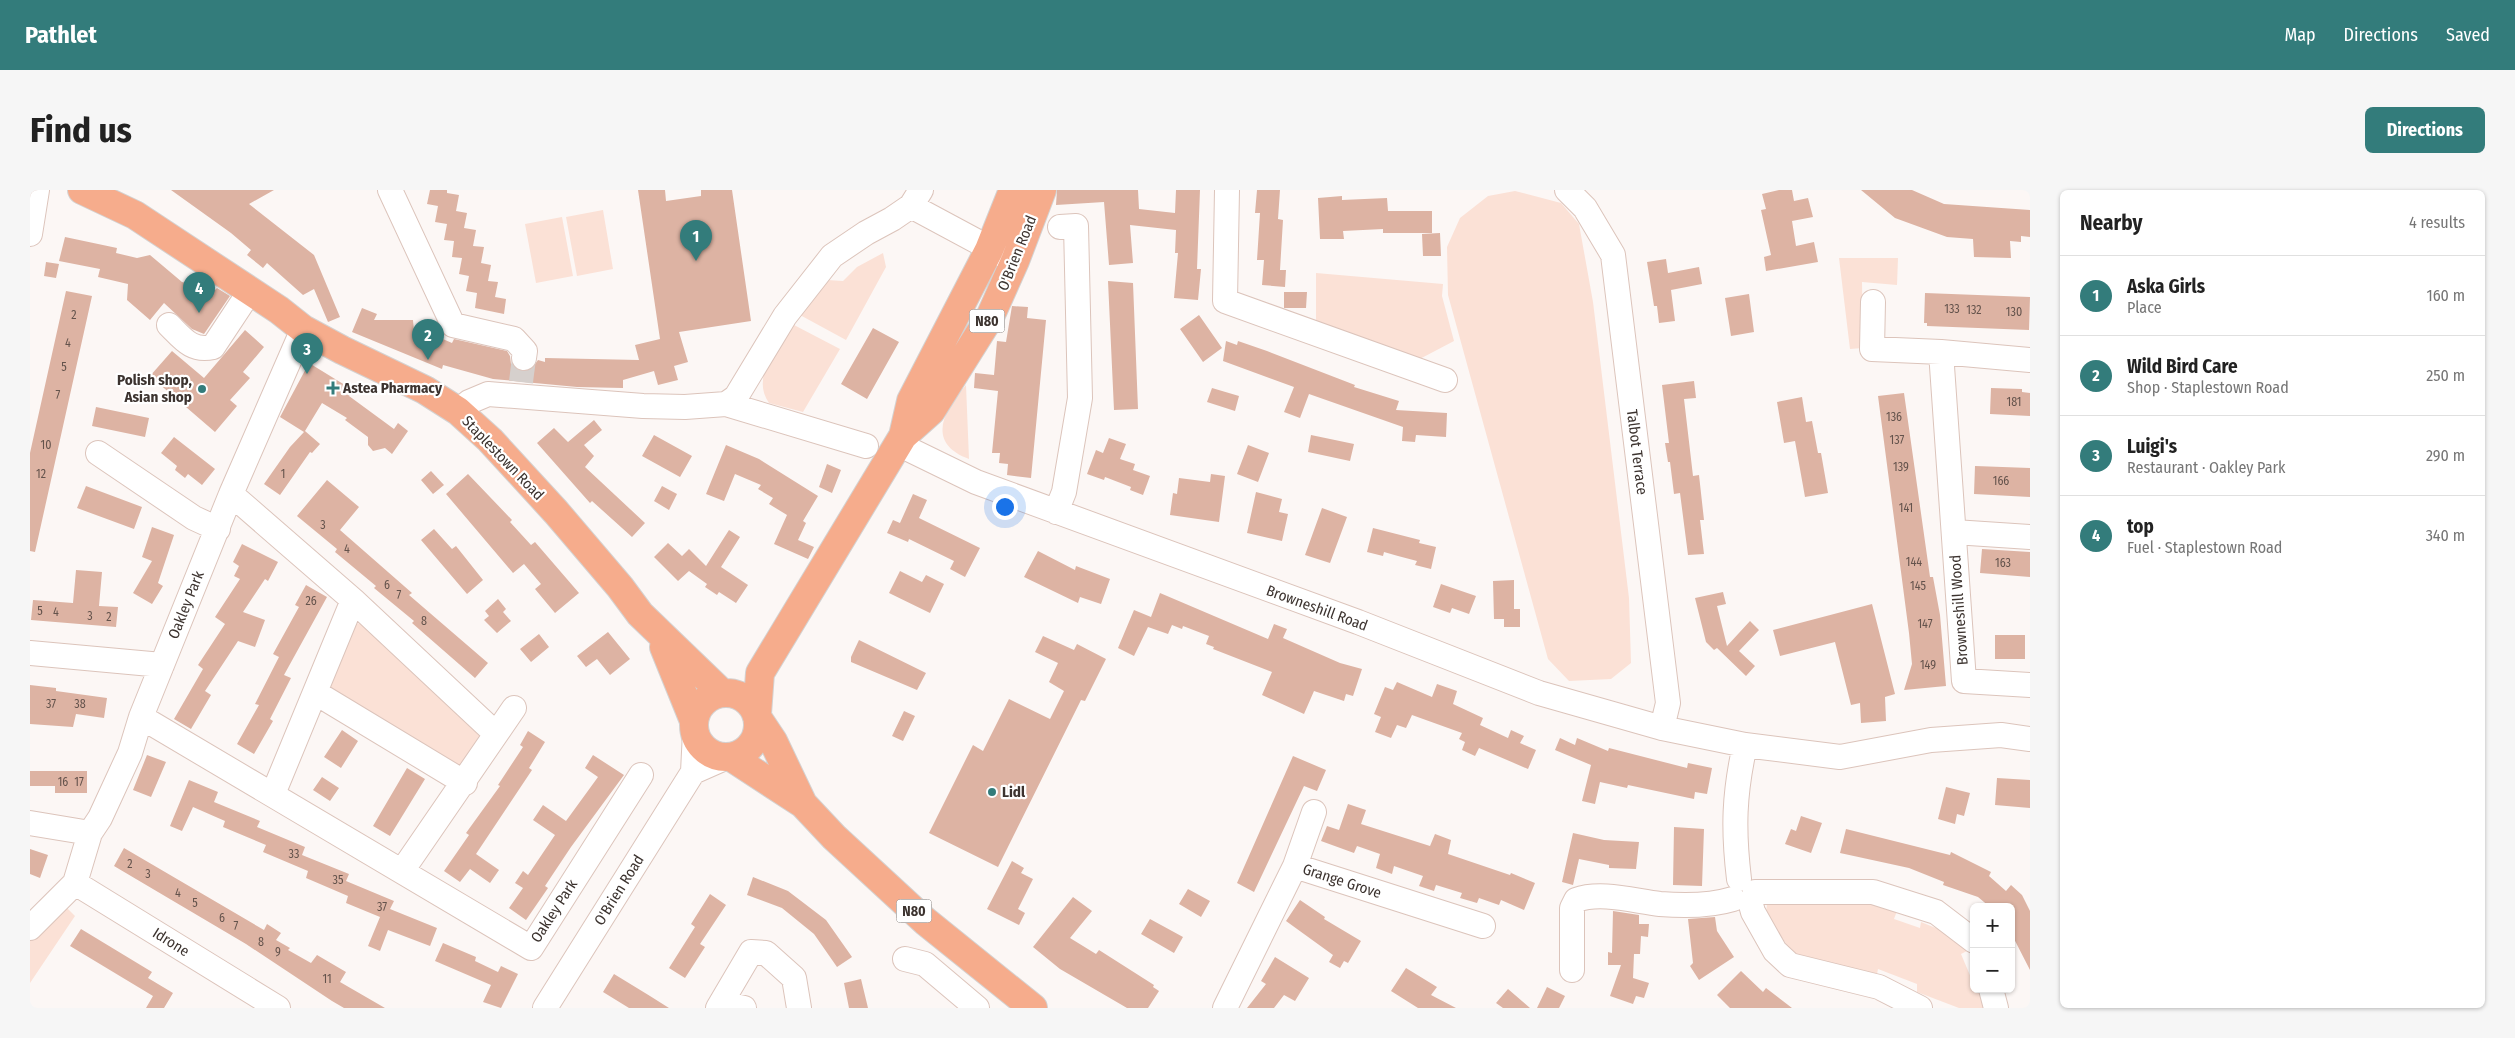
<!DOCTYPE html>
<html lang="en">
<head>
<meta charset="utf-8">
<style>
	body { margin:0; font-family:"Fira Sans Condensed",sans-serif; background:#f6f6f6; color:#222 }
	.controls { position:absolute; right:15px; bottom:15px; display:grid; overflow:hidden; border-radius:8px; box-shadow:0 1px 4px #0004 }
	.controls button { width:45px; height:45px; display:grid; place-items:center; padding:0; border:0; border-bottom:1px solid #e0e0e0; background:#fff; color:#222; font:25px sans-serif }
	.you { position:absolute; left:974px; top:316px; width:18px; height:18px; margin:-12px; border:4px solid #fff; border-radius:50%; background:#1a73e8; box-shadow:0 0 0 8px #1a73e833 }
	.badge { display:grid; place-items:center; width:32px; height:32px; border-radius:50%; background:#337c7b; color:#fff; font-size:16px; font-weight:700 }
	.pin { position:absolute; translate:-50% -41px; filter:drop-shadow(0 1px 2px #0008) }
	.pin::after { content:''; position:absolute; top:26px; width:18px; height:15px; background:inherit; clip-path:polygon(0 0,100% 0,50% 100%) }
	.list { margin:0; padding:0; list-style:none }
	h2 { display:flex; justify-content:space-between; align-items:center; height:65px; margin:0; padding:0 20px; font-size:21px }
	h2 small { font-size:16px; font-weight:400; color:#767676 }
	.list li { display:grid; grid-template-columns:32px 1fr auto; gap:15px; align-items:center; box-sizing:border-box; height:80px; padding:0 20px; border-top:1px solid #e0e0e0 }
	.list b { display:block; font-size:19px; white-space:nowrap }
	.list p { margin:0; font-size:16px; white-space:nowrap; color:#767676 }
	.list em { font-size:16px; font-style:normal; color:#767676 }
	.map { position:relative; flex:none; width:2000px; height:818px; overflow:hidden; border-radius:8px }
	header { display:flex; align-items:center; gap:30px; box-sizing:border-box; height:70px; padding:0 25px; background:#337c7b; color:#fff }
	header strong { font-size:24px }
	nav { display:flex; gap:28px; margin-inline-start:auto; font-size:18px }
	.intro { display:flex; align-items:center; justify-content:space-between; box-sizing:border-box; height:120px; padding:0 30px }
	h1 { margin:0; font-size:35px }
	.button { padding:12px 22px; border-radius:8px; background:#337c7b; color:#fff; font-size:18px; font-weight:700 }
	main { display:flex; gap:30px; padding:0 30px }
	aside { flex:1; background:#fff; border-radius:8px; box-shadow:0 1px 4px #0004 }
	.map>svg:first-child { display:block }
	.green { fill:#fbe1d6 }
	.building { fill:#ddb3a3 }
	.lines { fill:none; stroke-linecap:round; stroke-linejoin:round }
	.minor-tunnel { stroke:#d6d0cd; stroke-width:24; stroke-dasharray:24 12; stroke-linecap:butt }
	.minor-casing { stroke:#dcc4bb; stroke-width:26 }
	.major-casing { stroke:#d4d2d1; stroke-width:30 }
	.minor { stroke:#fff; stroke-width:24 }
	.major { stroke:#f6ac8c; stroke-width:28 }
	.poi-dot { fill:#337c7b; stroke:#fff; stroke-width:2 }
	.labels { text-anchor:middle; stroke-width:4.5; stroke-linejoin:round; paint-order:stroke }
	.number-label { font-size:12px; fill:#64534c }
	.shield { fill:#fff; stroke:#76706d; stroke-width:1 }
	.shield-label { font-size:14px; font-weight:bold; fill:#3c332f }
	.street-label { font-size:15px; fill:#3c332f; stroke:#fff }
	.poi-label { font-size:15px; font-weight:bold; fill:#3c332f; stroke:#fff; text-anchor:start }
</style>
</head>
<body>
<header>
<strong>Pathlet</strong>
<nav><a>Map</a><a>Directions</a><a>Saved</a></nav>
</header>
<div class="intro"><h1>Find us</h1><a class="button">Directions</a></div>
<main>
<div class="map">
<svg width="2000" height="818" viewBox="0 0 2000 818">
	<rect width="100%" height="100%" fill="#fcf7f5"/>
	<!-- green -->
	<path class="green" d="M1485,1L1531,13L1549,34L1563,112L1599,408L1601,473L1581,489L1539,491L1518,469L1418,105L1417,57L1430,28L1458,6Z
		M573,20L583,79L547,86L536,27Z
		M532,27L543,86L506,93L495,34Z
		M853,63L856,77L816,150L770,125L797,90L813,91L827,77Z
		M1809,68H1868L1867,95L1832,92L1833,158L1820,159Z
		M1286,83L1413,94L1412,106L1424,151L1384,172L1286,135Z
		M764,135L810,159L773,222L739,213C720,186 749,157 764,135Z
		M936,195L939,269C896,253 913,221 936,195Z
		M333,433L454,545L430,582L298,500L324,434Z
		M1737,713L1840,714L1867,721L1864,729L1890,738L1891,732L1918,743L1937,761L1931,764L1942,790H1944V799H1951L1955,818H1929L1887,802V794L1848,779L1847,784L1763,764L1736,724Z
		M35,716L45,726L0,793V748Z"/>
	<!-- building -->
	<path class="building" d="M141,0H244L219,14L284,65L310,127L298,132L284,99L273,105L237,73L233,78L217,65L221,60L201,43Z
		M400,0H417V3L429,5L426,21L437,23L434,38L446,40L443,56L454,57L451,73L461,75L458,91L468,92L465,107L476,109L474,124L445,118L447,103L436,101L439,86L429,84L432,68L422,67L424,51L414,50L417,34L405,32L408,16L397,14Z
		M608,0H635L636,11L671,6V0H702L721,131L649,142L658,172L644,176L648,190L628,195L624,181L593,190V198L547,197L463,189L413,175L412,179L322,142L332,118L347,124L344,130H383L384,141L399,139V143L422,153L424,149L477,161L480,166L481,174L492,181H500L508,170L515,172V168L609,170L605,155L630,149Z
		M1027,0H1108L1109,19L1145,23L1146,0H1170L1167,79H1171L1168,110L1144,108L1148,63H1145L1146,40L1100,35L1103,73L1079,75L1074,12L1026,15Z
		M1227,0H1250L1248,29L1253,30L1250,80H1256L1255,97L1232,95L1234,70H1227L1230,23H1225Z
		M1749,0H1762L1764,11L1778,8L1783,27L1762,31L1766,56L1784,52L1788,72L1736,81L1734,67L1741,65L1731,20L1736,19L1732,4Z
		M1831,0H1882L1914,14L2000,20V47L1991,46V52L1980,51L1981,68L1944,67L1943,49L1917,47L1865,28Z
		M1312,6V10L1357,8L1358,21H1402V43H1353V39L1313,41L1314,49H1290L1288,8Z
		M1410,43L1411,66H1393L1392,44Z
		M35,47L87,58L86,63L107,68L120,65L152,92L185,100L187,98L200,106L174,144L162,139L134,113L120,130L97,110L98,94L68,87L70,79L29,71Z
		M1636,69L1638,83L1669,77L1672,94L1641,100L1645,131L1629,133L1627,116H1624L1617,72Z
		M16,72L29,74L26,88L14,86Z
		M1078,91L1103,93L1108,219L1084,220Z
		M36,101L62,106L5,362L0,361V263Z
		M1254,102H1277L1276,118H1254Z
		M1895,103L2000,107L1999,140L1897,136V133H1894Z
		M1719,104L1724,142L1701,146L1695,108Z
		M982,116L998,117L997,128L1016,130L1001,288L977,285L978,274L969,273L970,263H962L968,201L944,198L945,183L964,185L967,151L976,152Z
		M1169,125L1192,158L1173,172L1150,139Z
		M843,138L869,152L837,209L811,194Z
		M215,140L234,157L213,182L220,188L200,210L207,216L185,242L120,186L142,161L174,188Z
		M1196,151L1207,155L1208,151L1237,161L1325,195L1324,197L1369,211L1366,220L1417,223L1416,247L1386,245L1385,252L1372,251L1373,237L1279,204L1270,228L1254,222L1264,197L1193,171Z
		M279,173L323,200L319,206L364,239L368,233L378,241L362,264L355,258L343,261L338,255V247L315,230L317,228L292,213L275,241L290,254L282,263L280,262L250,305L234,294L260,257L274,242L250,227Z
		M1664,191L1666,208L1654,209L1663,286L1669,285L1674,330H1670L1674,364L1658,365L1650,303L1644,304L1640,272H1638L1635,253H1639L1632,195Z
		M1182,198L1209,206L1205,221L1177,212Z
		M1961,198L1992,199V202L2000,203V226L1960,224Z
		M1874,203L1900,387H1903L1910,425L1916,496L1874,500L1882,474L1879,443L1848,206Z
		M1772,207L1776,232L1782,231L1788,263H1791L1798,303L1775,307L1765,251L1754,253L1747,212Z
		M66,217L119,228L115,247L62,236Z
		M564,230L572,240L554,255L564,266L555,277L615,333L602,347L562,311L560,313L507,253L524,238L538,252Z
		M624,245L662,266L650,287L612,266Z
		M1281,245L1324,254L1320,271L1278,262Z
		M144,247L185,279L172,295L158,284L155,288L145,280L147,276L131,263Z
		M1079,248L1096,254L1090,269L1105,274L1103,280L1120,286L1113,305L1100,300L1101,297L1075,287L1074,290L1057,284L1066,260L1073,263Z
		M696,255L729,269L788,306L773,331L776,333L768,350L784,357L778,369L744,354L757,325L739,314L743,308L728,299L731,295L705,284L694,311L676,304Z
		M1218,255L1239,263L1228,292L1207,284Z
		M797,274L811,280L802,303L789,297Z
		M1945,276L2000,278V307L1944,304Z
		M401,281L414,295L403,304L391,290Z
		M438,284L482,330L480,332L501,355L505,352L549,403L525,423L505,399L511,394L494,374L483,383L416,304Z
		M1181,284L1195,286L1189,332L1140,325L1143,303L1147,304L1149,288L1180,292Z
		M297,290L329,317L310,340L382,403L379,405L458,473L445,488L382,433L384,431L344,398L346,396L305,362L307,359L267,326Z
		M56,296L112,317L104,339L47,318Z
		M632,296L647,304L639,320L624,311Z
		M1226,302L1252,309L1249,322L1258,324L1252,351L1217,343Z
		M883,304L897,310L889,328L950,358L935,387L920,379L924,371L879,349L878,352L857,343L863,330L870,333Z
		M1292,318L1317,327L1300,373L1275,365Z
		M122,337L144,345L128,393L133,396L122,414L103,403L122,371L112,367Z
		M1343,338L1390,350L1389,353L1406,357L1401,379L1385,375L1387,371L1368,366L1354,362L1353,366L1337,362Z
		M404,339L422,359L426,356L453,390L437,404L391,350Z
		M699,340L710,347L691,377L718,395L706,413L689,402L687,405L675,397L677,394L659,381L648,391L624,367L638,353L652,366L659,359L676,376Z
		M212,354L248,372L238,391L235,389L213,422L235,430L225,457L208,451L175,501L181,505L161,539L144,529L173,479L168,475L195,434L185,427L210,389L204,386L209,376L203,372Z
		M1952,359L2000,362V387L1950,383Z
		M1008,361L1045,380L1046,376L1080,389L1071,414L1050,407L1048,413L994,387Z
		M46,380L72,382L69,416L88,417L86,437L1,430L3,410L43,413Z
		M870,381L892,392L896,385L914,394L900,423L859,403Z
		M1484,390V419H1490V437H1474V429H1464L1463,391Z
		M1411,394L1446,406L1439,424L1422,418L1420,423L1403,417Z
		M276,395L297,407L254,485L261,488L240,529L243,531L224,564L207,554L229,515L225,514L249,467L243,464L269,417L265,415Z
		M1693,402L1696,414L1687,416L1697,456L1720,431L1729,440L1709,461L1725,476L1716,486L1687,458L1684,460L1676,452L1665,408Z
		M1130,403L1238,449L1244,434L1257,439L1253,448L1310,473L1332,479L1323,506L1316,504L1314,511L1284,501L1274,524L1232,505L1242,482L1183,459L1184,457L1176,454L1179,446L1153,436L1152,439L1142,435L1138,444L1118,437L1104,466L1088,458L1104,420L1121,427Z
		M468,409L476,419L473,422L481,431L467,443L454,430L459,426L455,421Z
		M1842,414L1865,504L1855,507L1856,531L1831,533L1830,513L1821,515L1805,452L1750,466L1743,440Z
		M578,442L600,469L580,485L567,469L556,477L547,466Z
		M509,444L519,457L501,472L490,459Z
		M1965,445H1995V469H1965Z
		M1013,446L1044,460L1047,454L1076,469L1055,511L1051,510L968,677L899,643L943,555L953,561L979,509L1020,529L1034,501L1019,492L1028,473L1005,462Z
		M829,450L896,483L887,500L821,472V467Z
		M1367,492L1402,507L1407,494L1427,501L1423,514L1453,528L1450,535L1478,548L1481,540L1494,546L1490,553L1506,560L1498,579L1449,558L1445,566L1432,560L1435,552L1429,549L1432,543L1382,525L1376,538L1367,535L1361,548L1345,542L1351,527L1344,524L1355,497L1363,500Z
		M0,495L26,498V501L77,508L74,528L46,524L43,537L0,534Z
		M874,521L885,526L873,551L862,546Z
		M312,540L328,551L311,578L294,567Z
		M498,541L515,552L499,578L502,580L446,664L469,680L460,693L440,679L430,692L414,681L439,645L436,643L470,596L468,595L493,557L490,555Z
		M1530,548L1545,555L1547,548L1578,561L1579,558L1657,578L1658,573L1682,578L1677,604L1665,602L1664,609L1598,595L1597,598L1570,592L1565,614L1552,611L1561,575L1525,560Z
		M117,565L136,572L121,607L103,600Z
		M563,565L594,585L541,657L515,696L518,698L496,730L479,718L493,698L485,693L493,681L498,685L525,645L503,630L513,615L536,631L568,587L555,578Z
		M1263,566L1296,580L1287,601L1274,596L1224,702L1207,693Z
		M377,578L395,589L360,646L343,636Z
		M0,581H57V603H25V596H0Z
		M292,587L309,598L300,611L283,600Z
		M1967,588L2000,590V618L1965,615Z
		M159,590L188,602L184,612L230,631L227,637L275,657L272,665L319,684L316,691L364,711L360,719L407,738L400,756L358,740L350,761L338,756L350,727L316,713L318,706L276,688L278,681L233,662L236,655L193,637L195,631L163,617L152,641L140,636Z
		M1916,597L1940,603L1934,626L1927,624L1925,634L1908,629Z
		M1318,614L1336,620L1331,634L1400,656L1405,644L1421,650L1418,664L1480,685L1481,683L1505,693L1494,720L1471,710L1469,715L1449,708L1447,713L1430,708L1432,703L1406,695L1404,701L1389,696L1393,686L1364,676L1362,684L1346,678L1350,664L1327,656L1324,663L1291,651L1297,636L1309,640Z
		M1771,626L1792,633L1781,663L1755,654L1761,639L1766,641Z
		M1644,637L1674,639L1672,696L1643,695Z
		M1816,639L1920,665L1921,662L1961,682L1959,686L1976,701L1981,695L1992,705L2000,721V780L1981,743V717H1960L1948,707L1913,695L1914,692L1879,678L1810,663Z
		M1543,643L1574,650L1609,652L1606,679L1579,678V675L1549,669L1543,695L1532,692Z
		M94,658L234,740L237,734L251,743L246,750L260,758L258,760L281,773L287,765L316,782L310,792L355,818H314L302,811L216,754L84,676Z
		M0,659L18,665L10,688L0,684Z
		M982,671L994,678L991,683L1003,689L988,719L995,723L989,735L957,719Z
		M723,687L758,701L796,730L822,767L807,777L784,744L752,718L717,705Z
		M1158,699L1180,711L1171,727L1149,714Z
		M680,704L696,715L670,754L675,757L655,788L639,778L665,737L661,734Z
		M1043,707L1062,721L1040,748L1066,764L1069,760L1124,795L1123,797L1129,801L1118,818H1097L1030,779L1003,757Z
		M1270,710L1295,727L1294,729L1331,751L1318,773L1314,771L1310,778L1299,772L1303,765L1256,731Z
		M1583,721L1609,725V734H1619L1618,747L1611,746L1610,764H1604L1603,788L1619,793L1614,808L1606,806L1603,814L1580,806L1591,775H1578V762L1582,763Z
		M1685,727L1687,741L1704,767L1669,790L1660,776L1663,773L1658,729Z
		M1120,729L1153,747L1144,763L1111,744Z
		M51,739L122,782L118,788L143,803L134,818H116L123,806L40,756Z
		M413,753L446,767L445,771L468,782L471,776L488,784L471,818L453,812L461,795L405,771Z
		M1245,767L1279,788L1265,811L1254,805L1244,818H1217L1236,794L1231,791Z
		M1376,778L1407,797L1401,805L1426,818H1388L1361,801Z
		M1711,781L1733,802L1736,798L1762,818H1700L1687,805Z
		M584,784L620,806L639,818H599L573,802Z
		M831,789L838,818H819L814,793Z
		M1517,797L1535,806L1529,818H1507Z
		M1478,799L1500,818H1473L1466,813Z"/>
	<g class="lines">
		<!-- minor-tunnel -->
		<path class="minor-tunnel" d="M491,192L494,168"/>
		<!-- minor casing -->
		<g class="minor-casing">
			<path id="minor" d="M360,0L423,135L484,149L495,161L494,168
				M1197,0L1195,111L1415,190
				M1537,0L1555,18L1583,65L1638,513L1632,538
				M881,16L976,67
				M0,44L7,0
				M1843,112L1842,159L1911,162L2000,170
				M139,135C153,149 162,162 183,157L220,101
				M1911,162L1934,491L2000,495
				M696,214L706,207L755,126L802,66L836,43L862,29L881,16L891,0
				M428,221L439,212L458,204L613,216L655,217L696,214L836,256
				M868,254L946,292L1328,432L1509,503L1632,538L1715,555L1810,567L1901,550L1971,545L2000,549
				M68,263L164,328L188,339
				M201,304L323,410L465,543
				M1026,322L1034,302L1050,208L1046,36L1030,37
				M1924,342L2000,347
				M0,463L132,475
				M286,503L435,593
				M111,527L501,758L611,585
				M663,582L697,567
				M243,604L323,410
				M0,633L60,643
				M1265,676L1284,622
				M372,681L484,518
				M1709,689C1703,639 1704,604 1715,555
				M45,693L248,818
				M1725,702H1843L1906,722L1944,751
				M1720,711L1723,722L1745,761L1760,775L1849,797L1890,818
				M0,738L45,693L60,643L70,628L100,563L111,527L201,304L273,139
				M875,769L895,774L947,818
				M1542,780V718L1546,710C1571,701 1604,711 1630,714C1654,716 1680,716 1703,709
				M1961,799L1966,818
				M691,813L714,818
				M515,818L663,582L665,542
				M688,818L721,762L736,763L764,788L769,818
				M1195,818L1265,676L1453,736"/>
		</g>
		<!-- major casing -->
		<g class="major-casing">
			<path id="major" d="M52,0L105,25L249,120L273,139L312,160L395,200L428,221L460,250L526,322L590,397L610,424L692,503
				M873,246L881,211L959,60L983,0
				M634,457L664,531
				M664 535a32 32 0 1 1 64 0a32 32 0 1 1-64 0Z
				M727,524L730,483L873,246L901,221L960,127L985,71L1012,0
				M727,527L743,551L773,614
				M701,567L773,614L804,647L895,731L1003,818"/>
		</g>
		<!-- minor -->
		<use href="#minor" class="minor"/>
		<!-- major -->
		<use href="#major" class="major"/>
	</g>
	<!-- markers -->
	<g class="poi-dot">
		<path d="M300.5 190.5h5v5h5v5h-5v5h-5v-5h-5v-5h5z"/>
		<circle cx="172" cy="199" r="5"/>
		<circle cx="962" cy="602" r="5"/>
	</g>
	<g class="labels">
		<!-- number labels -->
		<g class="number-label">
			<text x="1922" y="123">133</text>
			<text x="1944" y="124">132</text>
			<text x="1984" y="126">130</text>
			<text x="44" y="129">2</text>
			<text x="38" y="157">4</text>
			<text x="34" y="181">5</text>
			<text x="28" y="209">7</text>
			<text x="1984" y="216">181</text>
			<text x="1864" y="231">136</text>
			<text x="1867" y="254">137</text>
			<text x="16" y="259">10</text>
			<text x="1871" y="281">139</text>
			<text x="11" y="288">12</text>
			<text x="253" y="288">1</text>
			<text x="1971" y="295">166</text>
			<text x="1876" y="322">141</text>
			<text x="293" y="339">3</text>
			<text x="317" y="363">4</text>
			<text x="1884" y="376">144</text>
			<text x="1973" y="377">163</text>
			<text x="357" y="399">6</text>
			<text x="1888" y="400">145</text>
			<text x="369" y="409">7</text>
			<text x="281" y="415">26</text>
			<text x="10" y="425">5</text>
			<text x="26" y="426">4</text>
			<text x="60" y="430">3</text>
			<text x="79" y="431">2</text>
			<text x="394" y="435">8</text>
			<text x="1895" y="438">147</text>
			<text x="1898" y="479">149</text>
			<text x="21" y="518">37</text>
			<text x="50" y="518">38</text>
			<text x="33" y="596">16</text>
			<text x="49" y="596">17</text>
			<text x="264" y="668">33</text>
			<text x="100" y="678">2</text>
			<text x="118" y="688">3</text>
			<text x="308" y="694">35</text>
			<text x="148" y="707">4</text>
			<text x="165" y="717">5</text>
			<text x="352" y="721">37</text>
			<text x="192" y="732">6</text>
			<text x="206" y="740">7</text>
			<text x="231" y="756">8</text>
			<text x="248" y="766">9</text>
			<text x="297" y="793">11</text>
		</g>
		<!-- shield labels -->
		<g class="shield">
			<rect x="939.5" y="119.5" width="35" height="23" rx="4"/>
			<rect x="866.5" y="709.5" width="35" height="23" rx="4"/>
		</g>
		<g class="shield-label">
			<text x="957" y="136">N80</text>
			<text x="884" y="726">N80</text>
		</g>
		<!-- street labels -->
		<g class="street-label">
			<text transform="translate(987 63) rotate(-68)" y="5">O'Brien Road</text>
			<text transform="translate(1607 262) rotate(83)" y="5">Talbot Terrace</text>
			<text transform="translate(473 268) rotate(46)" y="5">Staplestown Road</text>
			<text transform="translate(156 415) rotate(-68)" y="5">Oakley Park</text>
			<text transform="translate(1287 418) rotate(20)" y="5">Browneshill Road</text>
			<text transform="translate(1929 420) rotate(-94)" y="5">Browneshill Wood</text>
			<text transform="translate(1312 691) rotate(18)" y="5">Grange Grove</text>
			<text transform="translate(589 700) rotate(-58)" y="5">O'Brien Road</text>
			<text transform="translate(524 721) rotate(-57)" y="5">Oakley Park</text>
			<text transform="translate(141 752) rotate(32)" y="5">Idrone</text>
		</g>
		<!-- poi labels -->
		<g class="poi-label">
			<text x="162" y="195" text-anchor="end">Polish shop,<tspan x="162" dy="17">Asian shop</tspan></text>
			<text x="313" y="203">Astea Pharmacy</text>
			<text x="972" y="607">Lidl</text>
		</g>
	</g>
</svg>
<div class="controls">
<button>+</button>
<button>−</button>
</div>
<div class="you"></div>
<div class="pin badge" style="left:666px;top:71px">1</div>
<div class="pin badge" style="left:398px;top:170px">2</div>
<div class="pin badge" style="left:277px;top:184px">3</div>
<div class="pin badge" style="left:169px;top:123px">4</div>
</div>
<aside>
<h2>Nearby<small>4 results</small></h2>
<ul class="list">
<li><span class="badge">1</span><div><b>Aska Girls</b><p>Place</p></div><em>160 m</em></li>
<li><span class="badge">2</span><div><b>Wild Bird Care</b><p>Shop · Staplestown Road</p></div><em>250 m</em></li>
<li><span class="badge">3</span><div><b>Luigi's</b><p>Restaurant · Oakley Park</p></div><em>290 m</em></li>
<li><span class="badge">4</span><div><b>top</b><p>Fuel · Staplestown Road</p></div><em>340 m</em></li>
</ul>
</aside>
</main>
</body>
</html>
